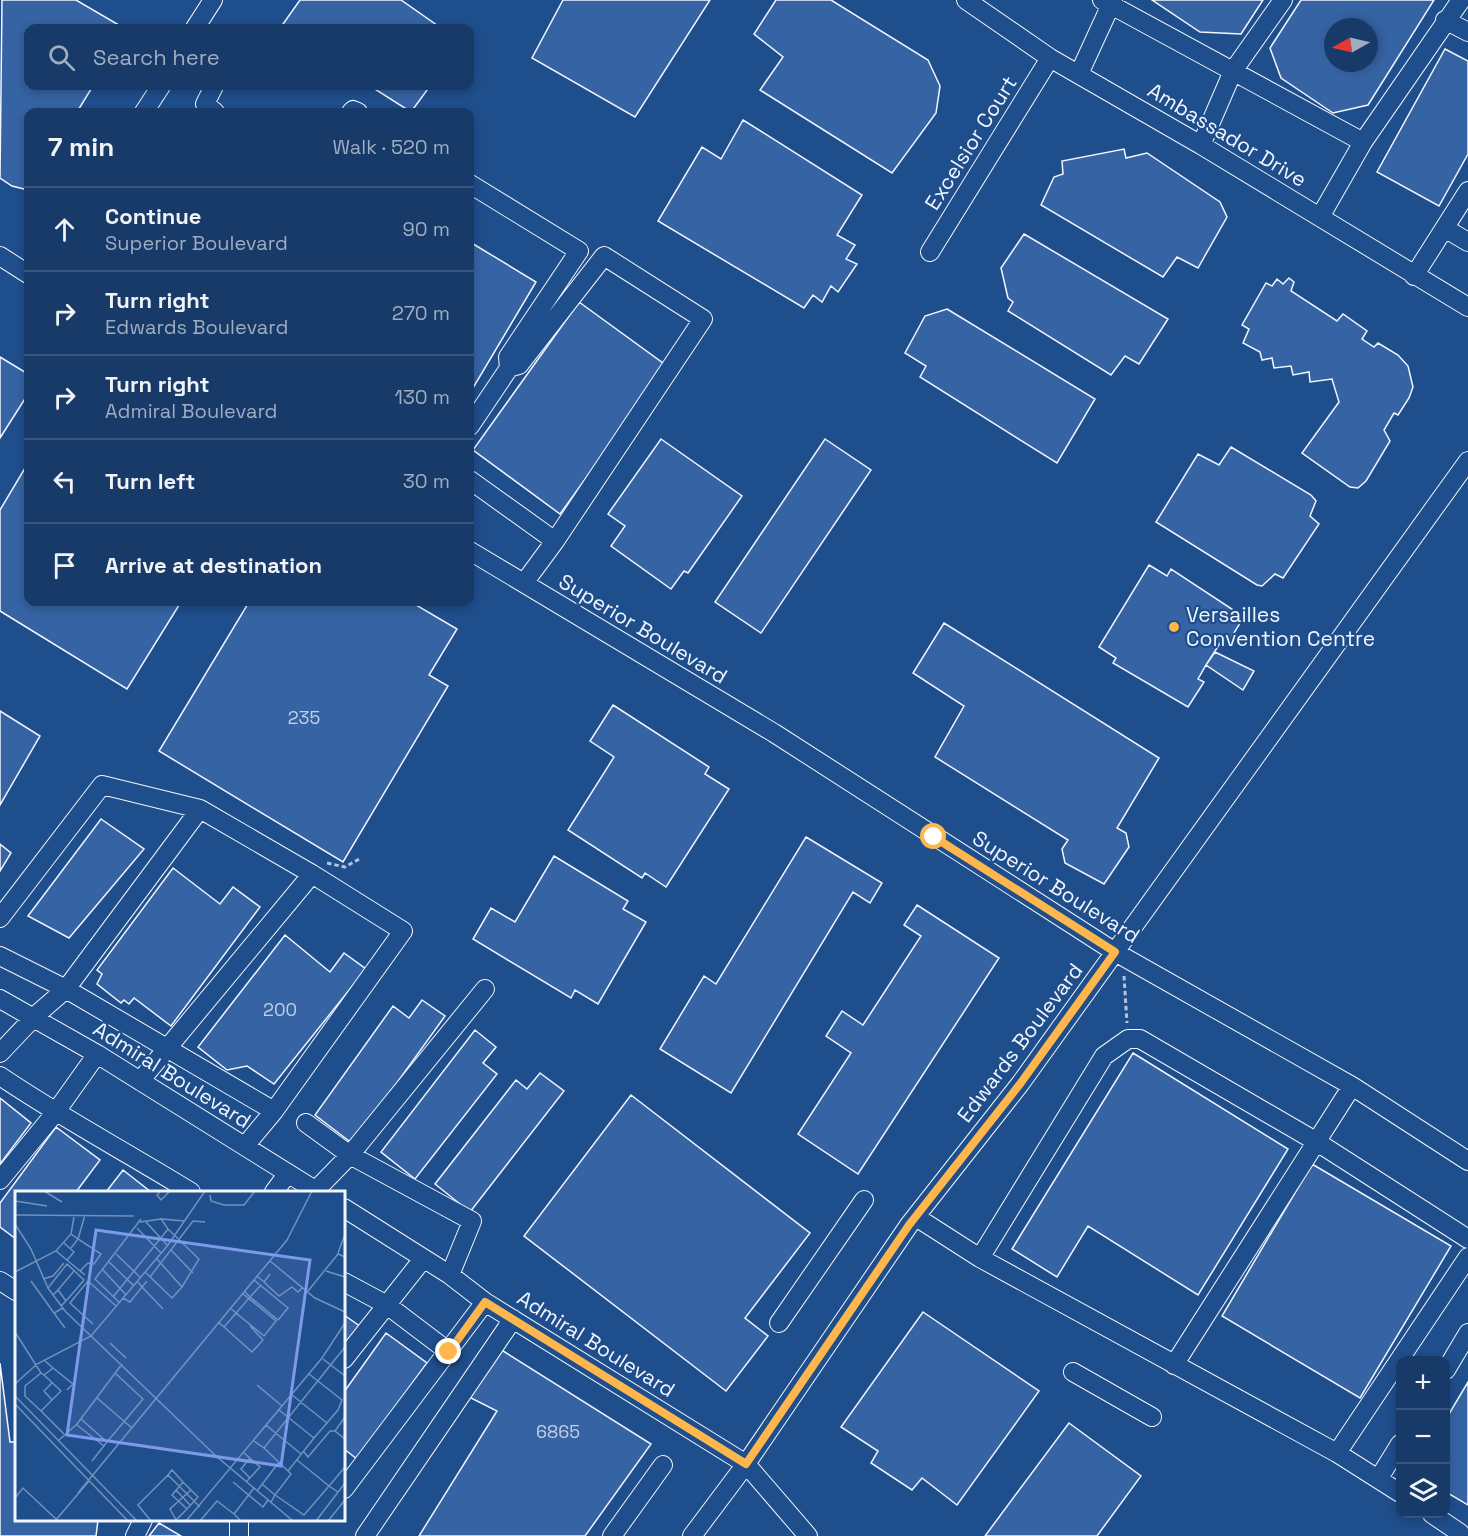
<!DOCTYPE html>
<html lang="en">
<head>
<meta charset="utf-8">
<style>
	body { margin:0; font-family:"Space Grotesk",sans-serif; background:#20416f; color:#f1f3f6 }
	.controls { position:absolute; right:18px; bottom:18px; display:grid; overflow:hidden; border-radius:12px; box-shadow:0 3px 9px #0003 }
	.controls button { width:54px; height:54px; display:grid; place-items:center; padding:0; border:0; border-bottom:2px solid #36547d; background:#173a69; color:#f1f3f6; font:30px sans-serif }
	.compass { position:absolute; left:1324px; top:18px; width:54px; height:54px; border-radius:50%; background:#173a69; box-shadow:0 3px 9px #0003; rotate:262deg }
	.stop { position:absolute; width:18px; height:18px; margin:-14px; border:4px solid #ffb74d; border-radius:50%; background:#fff }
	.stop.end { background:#ffb74d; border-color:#fff; box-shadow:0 2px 6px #0008 }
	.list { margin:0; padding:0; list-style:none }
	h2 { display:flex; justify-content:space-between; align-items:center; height:78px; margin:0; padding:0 24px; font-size:26px }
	h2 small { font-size:20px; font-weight:400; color:#9eadc0 }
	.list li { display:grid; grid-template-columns:39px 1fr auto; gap:18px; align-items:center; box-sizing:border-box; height:84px; padding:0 24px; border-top:2px solid #36547d }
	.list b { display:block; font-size:22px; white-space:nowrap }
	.list p { margin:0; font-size:20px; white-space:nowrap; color:#9eadc0 }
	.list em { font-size:20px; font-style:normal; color:#9eadc0 }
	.icon { flex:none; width:33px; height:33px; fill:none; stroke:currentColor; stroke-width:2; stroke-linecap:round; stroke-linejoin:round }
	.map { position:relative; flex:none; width:1468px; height:1536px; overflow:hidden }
	.search { position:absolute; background:#173a69; box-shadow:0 3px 9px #0003; left:24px; top:24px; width:450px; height:66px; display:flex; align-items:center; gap:15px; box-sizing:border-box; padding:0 21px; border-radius:12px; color:#9eadc0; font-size:22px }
	.panel { position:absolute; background:#173a69; box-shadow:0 3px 9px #0003; left:24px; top:108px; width:450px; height:498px; border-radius:12px }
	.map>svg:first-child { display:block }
	.building { fill:#3563a3; stroke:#f2f6ff; stroke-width:1.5; fill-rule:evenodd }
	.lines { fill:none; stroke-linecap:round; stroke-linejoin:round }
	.minor-casing { stroke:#f2f6ff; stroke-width:20 }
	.path { stroke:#b3c4dc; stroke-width:3; stroke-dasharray:4.5 3; stroke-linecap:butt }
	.minor { stroke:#1f4e8c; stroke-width:18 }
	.route { stroke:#ffb74d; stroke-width:8 }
	.poi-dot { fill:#ffb74d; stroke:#1f4e8c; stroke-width:2 }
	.labels { text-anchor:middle; stroke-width:4.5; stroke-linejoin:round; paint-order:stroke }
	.number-label { font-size:18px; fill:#c3d1e8 }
	.street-label { font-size:21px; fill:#f2f6ff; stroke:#1f4e8c }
	.poi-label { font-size:21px; fill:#f2f6ff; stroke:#1f4e8c; text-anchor:start }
	.inset-road { fill:none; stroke:#7391ba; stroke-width:1.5 }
	.view { fill:#7d9aea; fill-opacity:0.15; stroke:#7d9aea; stroke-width:3 }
	.inset-edge { fill:none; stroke:#f2f6ff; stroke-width:3 }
</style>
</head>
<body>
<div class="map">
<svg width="1468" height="1536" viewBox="0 0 1468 1536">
	<rect width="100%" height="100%" fill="#1f4e8c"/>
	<!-- building -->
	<path class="building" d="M2,0H76L124,28H28V86H93L77,112H28V190L12,186L0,178Z
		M300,0H401L441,28H289L283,24Z
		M563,0H710L635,117L532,58Z
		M776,0H831L928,60L940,86L936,113L892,173L760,90L783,57L754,34Z
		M1152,0H1263L1241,34L1200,32Z
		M1301,0H1434L1368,105L1333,113L1281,78L1270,48ZM1333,27H1369V63H1333Z
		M1445,49L1468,61V154L1439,206L1377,172Z
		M370,86H430L411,112Z
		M743,120L862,195L837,235L855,245L846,259L857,264L838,292L831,286L822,302L813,295L804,308L658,221L702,147L721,159Z
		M1124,149L1126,158L1147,153L1220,202L1227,217L1198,268L1177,257L1163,277L1041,205L1054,177L1063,174L1062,161Z
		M1024,234L1168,319L1139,364L1125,356L1111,375L1008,311L1013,302L1008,298L1001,268Z
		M470,242L536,282L470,393Z
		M1289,278L1294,282L1291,291L1337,321L1343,314L1367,331L1362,339L1374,347L1378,343L1398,355L1408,366L1413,387L1409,398L1398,415L1394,413L1384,430L1390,441L1366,481L1358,488L1350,487L1302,453L1339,402L1332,379L1310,382L1309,372L1293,375L1291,366L1274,368L1272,358L1262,360L1260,352L1243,343L1249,329L1242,325L1266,283L1272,286L1277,279L1283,284Z
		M579,302L667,366L560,514L473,450Z
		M947,309L1095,399L1057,463L920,377L926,366L905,353L925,316Z
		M0,357L28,374V394L0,438Z
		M661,439L742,496L688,573L684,571L671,589L611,546L625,526L608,514Z
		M825,439L871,470L761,633L715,602Z
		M1231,447L1311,495L1316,501L1310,516L1319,524L1283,578L1275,574L1262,586L1257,585L1156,522L1198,454L1219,465Z
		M28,463V602H181L127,689L0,611V510Z
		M1149,565L1167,576L1171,569L1244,617L1229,641L1224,637L1206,665L1198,679L1204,682L1188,707L1113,663L1116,658L1099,647Z
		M249,602H411L457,629L429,675L448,686L343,862L159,751Z
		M944,623L1159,758L1117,828L1126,833L1129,847L1104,884L1065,863L1062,849L1068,840L935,757L964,706L913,673Z
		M1215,652L1254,671L1243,690L1206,665Z
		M613,705L709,767L705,774L729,789L666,887L645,873L642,878L568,830L614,757L590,741Z
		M0,711L40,736L0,805Z
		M101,819L144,849L69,938L28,916Z
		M806,837L882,883L870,903L853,892L731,1093L660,1049L704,976L716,984Z
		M0,844L11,853L0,871Z
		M554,856L628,901L623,909L646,922L598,1004L575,990L571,998L473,939L491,908L515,922Z
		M173,868L220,904L233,887L260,907L171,1026L134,998L129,1004L124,1000L121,1003L97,984L102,974L97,970Z
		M917,905L999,958L858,1174L798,1134L851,1053L826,1036L842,1011L863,1025L921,936L904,925Z
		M285,935L330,972L344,953L366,969L274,1084L247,1066L227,1070L198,1047Z
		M422,1000L445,1016L353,1144L315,1115L393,1006L409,1018Z
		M475,1030L496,1047L483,1063L497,1074L415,1179L381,1152Z
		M1133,1053L1288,1149L1198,1295L1088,1226L1057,1277L1012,1249Z
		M540,1073L564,1091L470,1212L435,1184L516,1080L527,1089Z
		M631,1095L810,1233L745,1318L768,1336L726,1391L524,1236Z
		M0,1098L31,1123L0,1164Z
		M56,1127L100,1160L76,1192H16V1239L0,1227V1203Z
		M1312,1164L1451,1246L1360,1398L1222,1316Z
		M123,1170L151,1192H106Z
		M923,1312L1039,1391L957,1505L922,1478L912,1490L871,1463L878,1451L841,1427Z
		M344,1315L361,1327L344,1351Z
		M386,1333L427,1363L357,1459L344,1449V1392Z
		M500,1349L651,1444L585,1536H419L497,1411L469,1397Z
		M0,1363L10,1442H16V1520H98L96,1536H0Z
		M1468,1382V1505L1446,1492V1419Z
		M1069,1423L1141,1476L1097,1536H985Z
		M159,1523L181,1536H149Z"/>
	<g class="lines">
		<!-- minor casing -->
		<g class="minor-casing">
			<path id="minor" d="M966,0L1050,58L1201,145L1468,307
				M1102,0L1363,142L1320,217
				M1445,20L1468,32
				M195,28L213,0
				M1079,74L1113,0
				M214,86L205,104L215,112
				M144,112L161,86
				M351,112L353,110L358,112
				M1363,142L1461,0
				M1201,145L1233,71L1283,0
				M470,184L579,251L508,357L509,368L470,426
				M1446,229L1468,242
				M930,252L1050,58
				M0,256L28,274
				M1414,276L1468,191
				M509,368L519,365L604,256L703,319L555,541
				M470,480L555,541L524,583
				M470,551L774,733L1115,952L1352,1086L1468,1161
				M0,918L102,785L200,809L312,874
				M0,956L66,989L274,1111
				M0,999L97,1054L318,1192
				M0,1053L35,1016L66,989L200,809
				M0,1076C62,1118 128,1153 191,1192
				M140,1081L312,874L403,931L274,1111L245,1146
				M306,1123L350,1155L485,989
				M0,1180L55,1113L97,1054
				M315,1191L350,1155L472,1221L450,1275
				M274,1192L288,1173
				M344,1208L450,1275L485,1302L746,1464L808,1536
				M916,1217L980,1258L1337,1453L1400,1493
				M980,1258L1104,1056L1128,1039H1140L1317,1142L1468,1239
				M0,1281L16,1291
				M344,1282L387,1305L449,1352
				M779,1323L864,1200
				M344,1359L423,1259
				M1174,1365L1352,1086
				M1446,1370L1468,1333
				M1073,1372L1152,1417
				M1337,1453L1468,1257
				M1379,1478L1400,1444
				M344,1489L485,1302
				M1432,1514L1460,1533L1461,1536
				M135,1536L143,1520
				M239,1536V1520
				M365,1536L513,1319
				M612,1536L663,1465
				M692,1536L746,1464L909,1225L1020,1084L1468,461"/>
		</g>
		<!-- path -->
		<path class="path" d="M327,863L345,867L361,858
			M1124,976L1127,1023"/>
		<!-- minor -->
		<use href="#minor" class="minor"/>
	</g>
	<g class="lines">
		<!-- route -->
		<path class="route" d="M449,1352L485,1302L746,1464L909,1225L1020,1084L1115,952L934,837"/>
	</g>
	<!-- markers -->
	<circle class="poi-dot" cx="1174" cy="627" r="6"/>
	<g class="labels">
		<!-- number labels -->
		<g class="number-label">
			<text x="304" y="724">235</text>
			<text x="280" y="1016">200</text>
			<text x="558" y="1438">6865</text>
		</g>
		<!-- street labels -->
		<g class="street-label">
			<text transform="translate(1227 135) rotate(31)" y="7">Ambassador Drive</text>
			<text transform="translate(971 143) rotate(-58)" y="7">Excelsior Court</text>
			<text transform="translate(643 629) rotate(31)" y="7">Superior Boulevard</text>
			<text transform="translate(1056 887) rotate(32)" y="7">Superior Boulevard</text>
			<text transform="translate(1020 1043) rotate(-53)" y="7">Edwards Boulevard</text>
			<text transform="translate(172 1075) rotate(32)" y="7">Admiral Boulevard</text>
			<text transform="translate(596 1344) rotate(32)" y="7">Admiral Boulevard</text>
		</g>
		<!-- poi labels -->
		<g class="poi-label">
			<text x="1186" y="622">Versailles<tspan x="1186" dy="24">Convention Centre</tspan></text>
		</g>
	</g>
	<!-- overview -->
	<g transform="translate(15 1191)">
		<rect width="330" height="330" fill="#1f4e8c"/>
		<path class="inset-road" d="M29,0L47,11M146,0L142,4L146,9L155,0M195,4L196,10L209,14H229L240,0M0,10L32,15M0,24L119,25M125,31L146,28M131,31L152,54M0,33L16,58L33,97L50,120L201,265L278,330M122,37L146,62M153,38L146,28L169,30M49,52L59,61L52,69M56,57L63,48L56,43M156,59L178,82M41,60L70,84M323,62L330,43M101,63L125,86M255,70L300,107L330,121M94,71L119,95M88,79L111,104M65,80L73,72L79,73L86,63L63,48L70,24M311,80L330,86M0,81L41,60L56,43L59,26M130,81L157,107L167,96L142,68M242,85L249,91L255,83M135,86L178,30L190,31M28,88L38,85L49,72M16,90L39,122M132,90L127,96L148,118M249,91L264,105L277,96L283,101L288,96M33,97L52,73L69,89L51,110M43,99L59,80M229,100L235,106L246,94M293,100L323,63L330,66M38,104L43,99L51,110L46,115M98,106L153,38L184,68L167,96M108,107L115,111L127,96L123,91M104,111L80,88L126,28M48,117L39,122L50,137M215,117L249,145L261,130L227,102M203,131L209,136L235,106L263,129L273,117L239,89M78,133L55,112L73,90L101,115M209,136L237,161L248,149L235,135M0,141L26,182L29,184L46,200L37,209L29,200L37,192M95,152L111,167M308,168L330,185M38,177L58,193L52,199M26,182L10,195V205L26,220L37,209M29,184L38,177L30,170M0,193L22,173L76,145L153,54L190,0M242,194L267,215M277,204L312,232M0,205L122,330M82,207L117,237M0,213L113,330M264,219L299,247L323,219L327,209L294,183M26,220L49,243M330,226L320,240L330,248M66,228L92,251L128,208L100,182M62,234L89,255M251,234L286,263M44,249L62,233L107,173M239,250L249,257L330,156M249,257L273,280L299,247M289,261L293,266L315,240H320M229,262L245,276L232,290M235,267L226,278L235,287M282,269L314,295L330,276M77,270L92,251M153,284L157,279L168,291M218,291L248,316L253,309M247,293L260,304L276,283L273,280M161,299L175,314M242,300L264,271M63,302L272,49L297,0M0,307L8,297L41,328M256,311L260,304L289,324L314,295L323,301M161,329L155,318L176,299M40,330L74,290M136,330L123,314L153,284L185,316M160,330L172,318L183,306L168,291L157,304L172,318M171,330L307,167L330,132M185,330L202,310L219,323M226,330L219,323L239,297M301,330L330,292M313,330L330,309"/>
		<path class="view" d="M81,39L295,69L266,275L52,244Z"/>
		<rect width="330" height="330" class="inset-edge"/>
	</g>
</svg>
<div class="controls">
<button>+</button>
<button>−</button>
<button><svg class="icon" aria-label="layers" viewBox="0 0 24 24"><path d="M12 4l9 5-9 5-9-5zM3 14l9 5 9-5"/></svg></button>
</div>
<svg class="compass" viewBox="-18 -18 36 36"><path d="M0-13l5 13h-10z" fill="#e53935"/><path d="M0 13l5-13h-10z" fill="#9eadc0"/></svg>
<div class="stop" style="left:934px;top:837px"></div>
<div class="stop end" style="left:449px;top:1352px"></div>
<div class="search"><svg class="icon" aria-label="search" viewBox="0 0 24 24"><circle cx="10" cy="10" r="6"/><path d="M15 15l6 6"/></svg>Search here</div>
<section class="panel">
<h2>7 min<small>Walk · 520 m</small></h2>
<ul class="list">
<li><svg class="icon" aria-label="ahead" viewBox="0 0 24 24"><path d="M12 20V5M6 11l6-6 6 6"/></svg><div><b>Continue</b><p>Superior Boulevard</p></div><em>90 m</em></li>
<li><svg class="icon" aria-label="right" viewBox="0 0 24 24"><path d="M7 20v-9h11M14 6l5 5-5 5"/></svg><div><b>Turn right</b><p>Edwards Boulevard</p></div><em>270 m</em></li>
<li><svg class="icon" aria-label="right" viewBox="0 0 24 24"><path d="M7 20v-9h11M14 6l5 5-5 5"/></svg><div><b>Turn right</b><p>Admiral Boulevard</p></div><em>130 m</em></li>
<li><svg class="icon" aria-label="left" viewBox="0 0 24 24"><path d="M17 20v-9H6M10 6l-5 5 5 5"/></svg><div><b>Turn left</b></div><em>30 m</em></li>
<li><svg class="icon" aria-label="arrive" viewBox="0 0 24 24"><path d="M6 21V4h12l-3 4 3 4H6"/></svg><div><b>Arrive at destination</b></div></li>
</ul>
</section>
</div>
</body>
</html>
